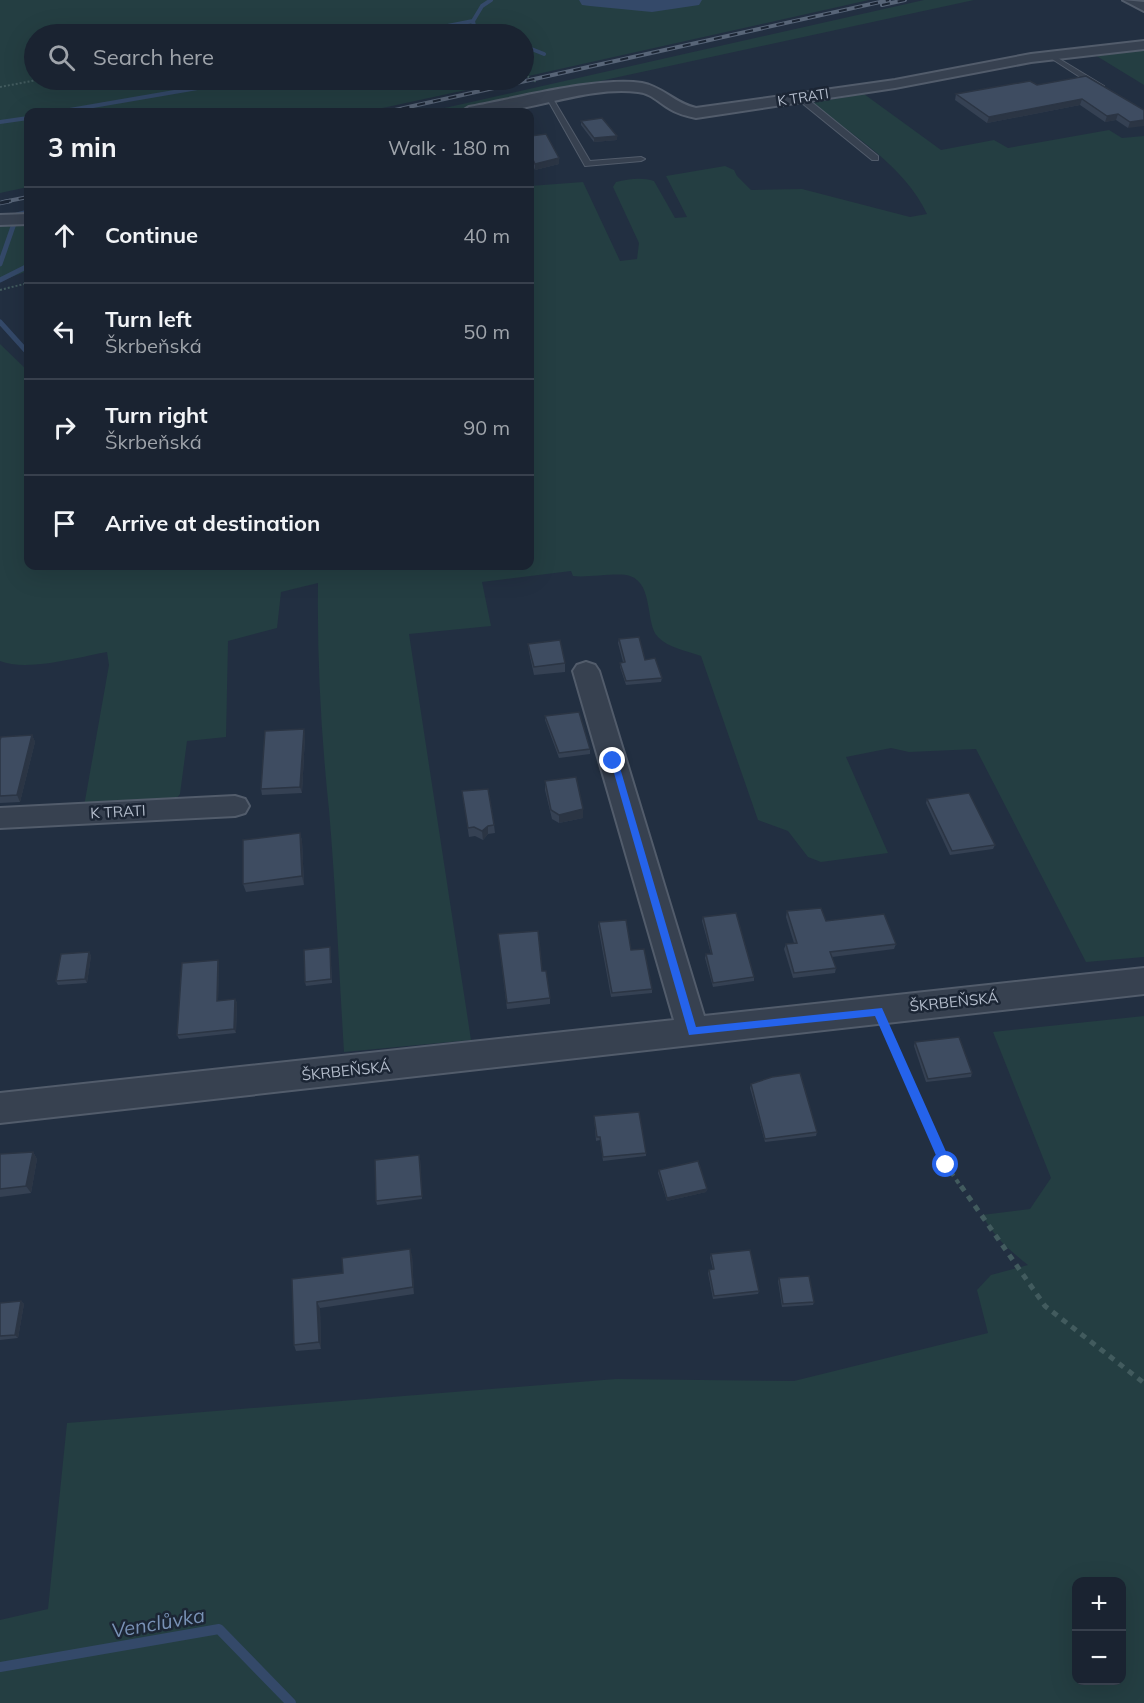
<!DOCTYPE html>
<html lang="en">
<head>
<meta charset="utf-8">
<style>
	body { margin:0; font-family:Mulish,sans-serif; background:#232b39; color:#f1f3f6 }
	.controls { position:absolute; right:18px; bottom:18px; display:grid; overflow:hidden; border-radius:12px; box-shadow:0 6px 24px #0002 }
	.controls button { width:54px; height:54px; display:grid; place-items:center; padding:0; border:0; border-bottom:2px solid #38404d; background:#1a2331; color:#f1f3f6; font:30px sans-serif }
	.stop { position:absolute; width:18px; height:18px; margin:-14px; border:4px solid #2563eb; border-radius:50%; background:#fff }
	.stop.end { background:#2563eb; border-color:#fff; box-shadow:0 2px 6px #0008 }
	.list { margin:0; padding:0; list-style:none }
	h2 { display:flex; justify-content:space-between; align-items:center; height:78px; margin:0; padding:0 24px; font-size:26px }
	h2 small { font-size:20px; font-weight:400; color:#9fa4ab }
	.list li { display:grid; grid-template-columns:39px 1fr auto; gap:18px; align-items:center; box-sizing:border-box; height:96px; padding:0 24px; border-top:2px solid #38404d }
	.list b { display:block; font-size:22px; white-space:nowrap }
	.list p { margin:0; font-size:20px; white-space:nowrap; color:#9fa4ab }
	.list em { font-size:20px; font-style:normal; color:#9fa4ab }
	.icon { flex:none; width:33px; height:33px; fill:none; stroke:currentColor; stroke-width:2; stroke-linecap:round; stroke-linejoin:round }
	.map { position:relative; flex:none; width:1144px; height:1703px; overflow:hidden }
	.search { position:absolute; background:#1a2331; box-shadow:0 6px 24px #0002; left:24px; top:24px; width:510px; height:66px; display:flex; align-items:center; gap:15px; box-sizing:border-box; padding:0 21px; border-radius:33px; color:#9fa4ab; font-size:22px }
	.panel { position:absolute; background:#1a2331; box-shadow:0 6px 24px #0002; left:24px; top:108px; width:510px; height:462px; border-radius:12px }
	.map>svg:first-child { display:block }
	.green { fill:#243e42; fill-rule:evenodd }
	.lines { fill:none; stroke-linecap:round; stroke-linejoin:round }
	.stream-far2 { stroke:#344969; stroke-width:4 }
	.stream-far1 { stroke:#344969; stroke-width:5 }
	.stream { stroke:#344969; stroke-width:10 }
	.river { fill:#344969; fill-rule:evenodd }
	.lane-casing { stroke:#525c6b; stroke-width:2 }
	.street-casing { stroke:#525c6b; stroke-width:4 }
	.path-far2 { stroke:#425b5e; stroke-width:2; stroke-dasharray:2 2; stroke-linecap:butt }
	.path-far1 { stroke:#425b5e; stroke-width:4; stroke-dasharray:4.5 4.5; stroke-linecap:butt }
	.path { stroke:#425b5e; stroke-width:5; stroke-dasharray:6 6; stroke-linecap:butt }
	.lane { fill:#374150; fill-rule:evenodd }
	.street { fill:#374150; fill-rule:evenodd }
	.rail-far1-casing { stroke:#586578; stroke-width:4 }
	.rail-casing { stroke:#586578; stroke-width:4.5 }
	.rail-far1 { stroke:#1c2635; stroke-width:2; stroke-dasharray:8; stroke-linecap:butt }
	.rail { stroke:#1c2635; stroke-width:3; stroke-dasharray:9; stroke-linecap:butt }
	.wall { fill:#354153 }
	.shaded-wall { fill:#2b3544 }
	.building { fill:#3e4c61; stroke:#2b3544; stroke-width:1.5 }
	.route { fill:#2563eb }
	.labels { text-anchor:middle; stroke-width:5; stroke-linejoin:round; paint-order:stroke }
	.far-street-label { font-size:14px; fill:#b3bccb; stroke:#1c2635 }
	.street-label { font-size:15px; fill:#b3bccb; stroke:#1c2635 }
	.near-water-label { font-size:20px; font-style:italic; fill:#7891b5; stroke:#1c2635 }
</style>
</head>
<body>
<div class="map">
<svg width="1144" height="1703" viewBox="0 0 1144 1703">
	<rect width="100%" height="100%" fill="#222f41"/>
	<!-- green -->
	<path class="green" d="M0,0H589C608,11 677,8 699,0H869L524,77V34H34V80H512L364,112H28V187L0,193Z
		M924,0H974L540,94L541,97L457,112H427Z
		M1144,48V85L1095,55L1098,53Z
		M864,94L941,150L994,140L1008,148L1109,130L1122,138L1144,136V957L1086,962L976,749L909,752L891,748L846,757L888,853L821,862L808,857L788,831L758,820L701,656C688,651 668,648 658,637C645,624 654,584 630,576C619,572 588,578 573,576L571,571L482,582L491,626L409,634L471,1040L344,1052C339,972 336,891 329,810C321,734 317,659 318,583L281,592L277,628L228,641L226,737L187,741L180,794L168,808L83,812L109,665L107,652C79,657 27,672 0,661V344L28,371V566H293L289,568L302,566H530V186L583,182L620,261L637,259L639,243L613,187L616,182C628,179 642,177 654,181L675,218L687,217L666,176L725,166L734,170L737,176L751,190L802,189L910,217L927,214C905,166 852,135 812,103Z
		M28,221V271L0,281V222Z
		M1144,1016V1703H0V1620L48,1609L67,1423L616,1379L794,1381L988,1333L977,1290L991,1275L1028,1265C1007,1248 996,1239 982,1215L1030,1209L1051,1178L993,1032ZM1076,1582H1122V1680H1076Z"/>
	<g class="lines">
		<!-- stream-far2 -->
		<path class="stream-far2" d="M473,21L474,26L495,34
			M407,34L473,21L482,6L491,0
			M524,46L544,54
			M58,112L244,80
			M0,122L28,118"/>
		<!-- stream-far1 -->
		<path class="stream-far1" d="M0,264L17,215L28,212
			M0,280L28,266
			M0,322L28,353"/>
		<!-- stream -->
		<path class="stream" d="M0,1667L219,1629L291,1703"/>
		<!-- river -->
		<path class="river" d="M579,0H702L699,5L652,12L590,6L582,5Z"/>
		<!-- lane casing -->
		<g class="lane-casing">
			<path id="lane" d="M1051,54L1053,55L1104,86L1097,88L1049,57Z
				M545,95L552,97L590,161L641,157L645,159L641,161L585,166Z
				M797,95H803L878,156V160H872L797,99Z"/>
		</g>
		<!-- street casing -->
		<g class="street-casing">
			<path id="street" d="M1123,0L1144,2V11Z
				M1144,41V49L1031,62L895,88L696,118C687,116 678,114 670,109C659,103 651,93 638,92C579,85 520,119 461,112L469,107C514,99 599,76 642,83C663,87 676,104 696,108L895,80L1031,54Z
				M28,214V224L0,225V215Z
				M586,662L595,665L599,671L704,1016L1144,968V994L0,1123V1093L674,1020L573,671L577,665Z
				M235,796L245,799L249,806L245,813L235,816L0,828V808Z"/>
		</g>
		<!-- path-far2 -->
		<path class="path-far2" d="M524,74L536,82
			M0,87L37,80
			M0,290L28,283"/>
		<!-- path-far1 -->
		<path class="path-far1" d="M888,1033L946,1165L962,1188"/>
		<!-- path -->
		<path class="path" d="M961,1186L1045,1306L1144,1383"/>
		<!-- lane -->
		<use href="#lane" class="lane"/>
		<!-- street -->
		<use href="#street" class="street"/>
		<!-- rail-far1 casing -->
		<g class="rail-far1-casing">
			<path id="rail-far1" d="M882,5L905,0
				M386,112L889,0
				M3,202L28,197"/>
		</g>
		<!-- rail casing -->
		<g class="rail-casing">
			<path id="rail" d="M0,203L10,201"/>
		</g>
		<!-- rail-far1 -->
		<use href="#rail-far1" class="rail-far1"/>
		<!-- rail -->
		<use href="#rail" class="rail"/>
	</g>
	<!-- wall -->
	<path class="wall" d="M1037,85L1144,110L1128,128L1116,120L1105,122L1080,105L987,123L955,100L956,94Z
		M581,121L617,140L594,142L581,125Z
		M530,136L559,158V164L535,170L530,159Z
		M619,639L645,660L662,678L661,682L626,685L620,667V663L623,662L618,643Z
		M528,644L565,663V672L534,675L529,652Z
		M545,716L590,749V754L559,758L545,720Z
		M304,729L305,736L302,793L262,795L261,789Z
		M32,735L35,742L20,802L0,803V740Z
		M545,781L583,818L559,823L552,819L545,790Z
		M462,791L494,825L495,833L488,834L483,840L475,836L469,837Z
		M927,799L995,845L993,849L950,855L926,803Z
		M300,833L302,841L304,885L246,892L243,884Z
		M787,911L826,921L896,944L894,949L832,957L836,968L835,973L793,978L784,949L786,944L794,943L786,917Z
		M703,917L754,977V981L713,987L705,958L706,954H711L702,921Z
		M599,922L631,950L652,989V993L611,997L598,926Z
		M498,934L542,971L550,998V1004L507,1009Z
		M330,947L332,983L306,986L305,982Z
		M89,952L91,956L87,983L58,985L56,981Z
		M218,960L219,964L218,1001L235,999L237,1003L236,1033L179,1039L177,1035Z
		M915,1042L972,1073L971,1077L926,1082L914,1046Z
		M751,1084L817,1132L816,1136L765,1142L750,1088Z
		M594,1116L646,1153V1156L603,1161L600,1140L596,1141Z
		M33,1152L37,1159L31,1193L0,1197V1154Z
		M420,1159L422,1199L377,1205L376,1201Z
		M659,1170L707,1189L706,1192L667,1201L658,1173Z
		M711,1254L759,1291L758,1294L713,1299L708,1273L709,1270H713L710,1258Z
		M412,1255L414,1294L320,1308L321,1349L296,1351L294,1345L292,1279L343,1273Z
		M779,1278L814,1302L813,1305L782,1307L778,1281Z
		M21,1301L24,1304L18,1338L0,1340V1303Z"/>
	<!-- shaded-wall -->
	<path class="shaded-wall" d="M1082,99L1080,105L987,123L989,117Z
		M1118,114L1116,120L1105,122L1107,116Z
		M1144,120V126L1128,128L1130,122Z
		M617,136V140L594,142V138Z
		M559,158V164L535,170V164Z
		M304,729L305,736L302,793L300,787Z
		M32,735L35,742L20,802L17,795Z
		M583,809V818L559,823V815Z
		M488,826V834L483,840L482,831Z
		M300,833L302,841L304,885L302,876Z
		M89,952L91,956L87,983L85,979Z
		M218,960L219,964L218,1005L217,1001Z
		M235,999L237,1003L236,1033L234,1029Z
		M33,1152L37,1159L31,1193L26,1186Z
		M707,1189L706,1192L667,1201V1198Z
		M410,1249L412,1255L414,1294L413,1287Z
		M21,1301L24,1304L18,1338L15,1335Z
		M317,1302L320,1308L321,1349L319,1342Z"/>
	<!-- building -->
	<path class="building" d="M1086,76L1144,110V120L1130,122L1118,114L1107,116L1082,99L989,117L956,94L1030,81L1037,85Z
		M602,118L617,136L594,138L581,121Z
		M546,134L559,158L535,164L530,153V136Z
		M639,637L645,660L655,658L662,678L626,681L620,663L625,662L619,639Z
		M560,640L565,663L534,667L528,644Z
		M579,712L590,749L559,753L545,716Z
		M304,729L300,787L261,789L265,731Z
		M32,735L17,795L0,796V740L1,737Z
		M576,777L583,809L559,815L551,810L545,781Z
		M488,789L494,825L488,826L482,831L474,827L468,828L462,791Z
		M969,793L995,845L952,851L927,799Z
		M300,833L302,876L243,884V840Z
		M821,908L826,921L884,914L896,944L830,952L836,968L794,973L786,944L797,943L787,911Z
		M736,913L754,977L713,983L706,954H712L703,917Z
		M626,920L631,950L644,949L652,989L612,993L599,922Z
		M538,931L542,971H546L550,998L507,1003L498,934Z
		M330,947L331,979L305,982L304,950Z
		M89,952L85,979L56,981L61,954Z
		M218,960L217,1001L235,999L234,1029L177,1035L182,963Z
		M959,1037L972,1073L928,1079L915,1042Z
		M800,1073L817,1132L765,1139L751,1084L772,1077Z
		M639,1112L646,1153L603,1157L600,1137H597L594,1116Z
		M33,1152L26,1186L0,1189V1154Z
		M419,1155L422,1196L376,1201L375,1160Z
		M698,1161L707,1189L667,1198L659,1170Z
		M410,1249L413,1287L317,1302L319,1342L294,1345L292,1279L343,1273L342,1258Z
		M750,1250L759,1291L714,1296L709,1270L714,1269L711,1254Z
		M809,1276L814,1302L783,1304L779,1278Z
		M21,1301L15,1335L0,1336V1303Z"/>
	<!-- route -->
	<path class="route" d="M610,759L618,761L696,1027L882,1008L952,1165L950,1169H942L875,1016L689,1035Z"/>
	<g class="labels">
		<!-- far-street labels -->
		<g class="far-street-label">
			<text transform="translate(803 97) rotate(-9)" y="5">K TRATI</text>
		</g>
		<!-- street labels -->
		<g class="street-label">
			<text transform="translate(118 812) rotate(-3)" y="5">K TRATI</text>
			<text transform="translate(954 1002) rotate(-6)" y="5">ŠKRBEŇSKÁ</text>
			<text transform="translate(346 1071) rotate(-6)" y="5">ŠKRBEŇSKÁ</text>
		</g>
		<!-- near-water labels -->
		<g class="near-water-label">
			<text transform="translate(158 1623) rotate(-10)" y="7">Venclůvka</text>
		</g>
	</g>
</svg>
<div class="controls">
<button>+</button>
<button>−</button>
</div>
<div class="stop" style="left:946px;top:1165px"></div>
<div class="stop end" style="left:613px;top:761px"></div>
<div class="search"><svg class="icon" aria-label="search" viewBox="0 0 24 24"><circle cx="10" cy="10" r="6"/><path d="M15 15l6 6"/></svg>Search here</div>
<section class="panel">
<h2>3 min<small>Walk · 180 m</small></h2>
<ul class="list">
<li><svg class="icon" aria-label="ahead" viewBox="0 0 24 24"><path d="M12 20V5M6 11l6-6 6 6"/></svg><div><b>Continue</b></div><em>40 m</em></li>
<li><svg class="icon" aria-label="left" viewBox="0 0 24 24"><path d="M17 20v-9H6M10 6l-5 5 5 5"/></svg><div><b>Turn left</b><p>Škrbeňská</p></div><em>50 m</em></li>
<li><svg class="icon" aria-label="right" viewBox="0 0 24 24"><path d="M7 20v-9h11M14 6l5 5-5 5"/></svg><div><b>Turn right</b><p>Škrbeňská</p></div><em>90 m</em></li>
<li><svg class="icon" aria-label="arrive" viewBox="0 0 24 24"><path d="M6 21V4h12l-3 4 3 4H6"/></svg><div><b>Arrive at destination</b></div></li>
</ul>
</section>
</div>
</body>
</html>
